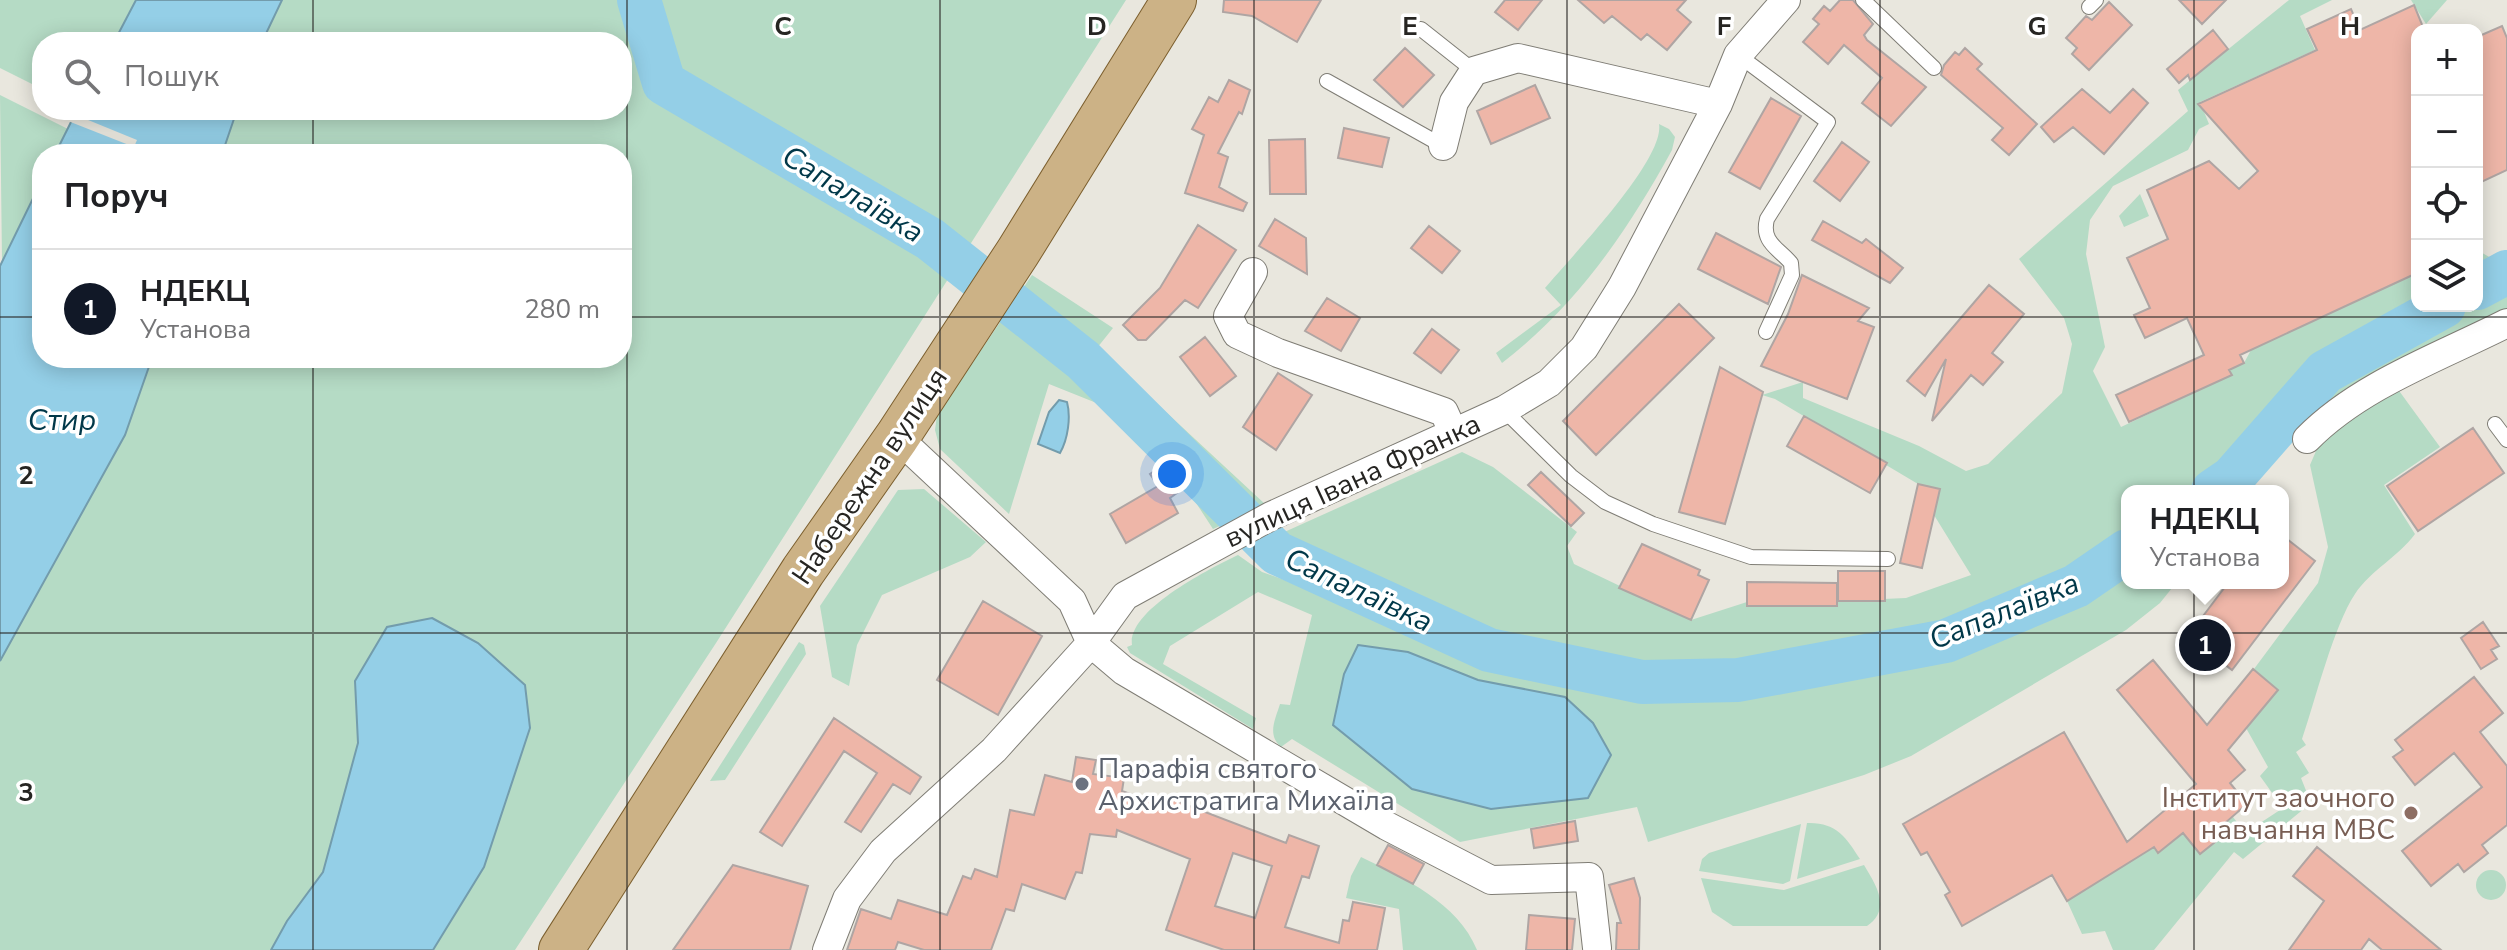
<!DOCTYPE html>
<html lang="uk">
<head>
<meta charset="utf-8">
<style>
	body { margin:0; font-family:"Nunito Sans",sans-serif; background:#f6f6f6; color:#202124 }
	.controls { position:absolute; right:24px; top:24px; display:grid; overflow:hidden; border-radius:16px; box-shadow:0 4px 20px #0003 }
	.controls button { width:72px; height:72px; display:grid; place-items:center; padding:0; border:0; border-bottom:2px solid #e0e0e0; background:#fff; color:#202124; font:40px sans-serif }
	.you { position:absolute; left:1172px; top:474px; width:28px; height:28px; margin:-20px; border:6px solid #fff; border-radius:50%; background:#1a73e8; box-shadow:0 0 0 12px #1a73e833 }
	.badge { display:grid; place-items:center; width:52px; height:52px; border-radius:50%; background:#111827; color:#fff; font-size:26px; font-weight:700 }
	.pin { position:absolute; translate:-50% -50%; border:4px solid #fff; box-shadow:0 2px 8px #0006 }
	.popup { position:absolute; left:2121px; top:485px; width:168px; height:104px; box-sizing:border-box; display:grid; place-content:center; border-radius:16px; background:#fff; filter:drop-shadow(0 2px 6px #0005); font-size:26px; white-space:nowrap; color:#757577 }
	.popup b { font-size:30px; color:#202124 }
	.popup::after { content:''; position:absolute; left:50%; top:100%; margin-left:-16px; border:16px solid transparent; border-top-color:#fff }
	.list { margin:0; padding:0; list-style:none }
	h2 { display:flex; justify-content:space-between; align-items:center; height:104px; margin:0; padding:0 32px; font-size:34px }
	h2 small { font-size:26px; font-weight:400; color:#757577 }
	.list li { display:grid; grid-template-columns:52px 1fr auto; gap:24px; align-items:center; box-sizing:border-box; height:120px; padding:0 32px; border-top:2px solid #e0e0e0 }
	.list b { display:block; font-size:30px; white-space:nowrap }
	.list p { margin:0; font-size:26px; white-space:nowrap; color:#757577 }
	.list em { font-size:26px; font-style:normal; color:#757577 }
	.icon { flex:none; width:44px; height:44px; fill:none; stroke:currentColor; stroke-width:2; stroke-linecap:round; stroke-linejoin:round }
	.map { position:relative; flex:none; width:2507px; height:950px; overflow:hidden }
	.search { position:absolute; background:#fff; box-shadow:0 4px 20px #0003; left:32px; top:32px; width:600px; height:88px; display:flex; align-items:center; gap:20px; box-sizing:border-box; padding:0 28px; border-radius:32px; color:#757577; font-size:30px }
	.panel { position:absolute; background:#fff; box-shadow:0 4px 20px #0003; left:32px; top:144px; width:600px; height:224px; border-radius:32px }
	.map>svg:first-child { display:block }
	.green { fill:#b5dbc5; fill-rule:evenodd }
	.water { fill:#94cfe7; stroke:#739cac; stroke-width:2 }
	.pier { fill:#e9e7de }
	.lines { fill:none; stroke-linecap:round; stroke-linejoin:round }
	.river { stroke:#94cfe7; stroke-width:44 }
	.building { fill:#eeb6a8; stroke:#afa5a3; stroke-width:2; fill-rule:evenodd }
	.service-casing { stroke:#7f7d75; stroke-width:16 }
	.minor-casing { stroke:#7f7d75; stroke-width:30 }
	.primary-casing { stroke:#7c5f2e; stroke-width:46 }
	.service { stroke:#fff; stroke-width:14 }
	.minor { stroke:#fff; stroke-width:28 }
	.primary { stroke:#ccb286; stroke-width:44 }
	.grid { fill:none; stroke:#262522; stroke-width:2; stroke-opacity:0.55 }
	.worship-dot { fill:#6b7280; stroke:#fff; stroke-width:3 }
	.education-dot { fill:#8d6e63; stroke:#fff; stroke-width:3 }
	.labels { text-anchor:middle; stroke-width:7; stroke-linejoin:round; paint-order:stroke }
	.street-label { font-size:28px; fill:#262522; stroke:#fff }
	.worship-label { font-size:28px; fill:#5b616d; stroke:#fff; text-anchor:start }
	.education-label { font-size:28px; fill:#785e54; stroke:#fff; text-anchor:end }
	.water-label { font-size:30px; font-style:italic; fill:#013849; stroke:#fff }
	.grid-label { font-size:26px; text-anchor:middle; font-weight:bold; fill:#262522; stroke:#fff; stroke-width:7; stroke-linejoin:round; paint-order:stroke }
</style>
</head>
<body>
<div class="map">
<svg width="2507" height="950" viewBox="0 0 2507 950">
	<rect width="100%" height="100%" fill="#e9e7de"/>
	<!-- green -->
	<path class="green" d="M0,0H136L114,42H42V89L0,68Z
		M282,0H1126L716,643L515,950H0V661L125,435L152,358H622V154H222L237,110H622V42H262Z
		M2289,0H2332L2300,16L2315,50L2200,102L2209,124L2199,129L2188,150L2113,186L2090,220L2086,254L2105,347L2093,371L2121,427L2231,375L2229,370L2244,363L2251,350L2417,273V306H2477V250L2507,267V316L2297,428L2246,491H2127V583H2176L2160,603L2126,630L1911,756L1864,775L1648,842L1637,807L1460,842L1292,739L1281,747C1267,735 1275,720 1280,704L1290,705L1312,615L1258,592L1170,646L1163,664L1256,718L1253,729L1130,653L1127,647L1132,645C1127,610 1211,568 1238,555L1262,572L1340,600L1353,570L1297,547L1280,534L1462,452L1493,467L1577,532L1567,546L1574,564L1691,620L1747,602L1837,606V601L1906,598L1971,575L1934,515L1940,489L1918,484L1775,399L1762,395L1803,382V398L1919,446L1966,471L1988,464L2062,393L2072,344L2064,318L2019,259L2188,111L2178,90ZM1408,652L1478,680L1565,697L1534,802L1491,809Z
		M2411,0H2447L2426,24Z
		M0,95L68,129L55,154H42V180L2,261Z
		M1659,124L1669,129L1675,137L1672,150C1627,232 1577,305 1502,363L1496,353L1561,305L1545,288C1571,257 1665,160 1659,124Z
		M2140,194L2149,216L2124,227L2119,216Z
		M1032,275L1113,328L1097,348L1266,505L1213,529L1163,452L1104,406L1049,384L1009,514L940,449L935,430L937,415Z
		M2397,388L2440,447L2384,485L2415,534C2398,557 2371,570 2355,594C2334,625 2315,701 2302,739L2306,745L2296,752L2309,773L2301,778L2311,803L2243,859L2234,852L2154,950H2113L2105,931L2082,934L2067,901L2154,847L2159,853L2183,833L2200,854L2215,842L2211,837L2233,817L2245,833L2283,808L2260,776L2268,767L2246,728L2278,690L2254,669L2318,583L2328,547L2310,465L2316,451L2326,432Z
		M924,489L986,542L970,557L882,595L857,645L849,686L832,677L820,606L898,490Z
		M799,642L804,645L806,654L725,780L710,781Z
		M1807,823C1836,822 1846,837 1860,859L1797,879Z
		M1801,824L1790,881L1783,884L1699,871L1702,859L1709,853Z
		M1361,857C1404,878 1458,903 1477,950H1403L1399,909L1346,898L1351,876Z
		M1864,865C1876,885 1892,909 1867,926H1733L1712,912L1701,878L1784,890Z
		M2476 885a15 15 0 1 1 30 0a15 15 0 1 1-30 0Z"/>
	<!-- water -->
	<path class="water" d="M136,0H282L262,42H114Z
		M77,110H237L222,154H55Z
		M42,180V358H152L125,435L0,661V266Z
		M1059,400L1067,402C1071,417 1068,439 1060,453L1038,444L1049,412Z
		M432,618L478,643L525,685L530,728L484,867L433,950H271L287,921L323,872L358,743L355,681L387,627Z
		M1358,645L1408,652L1478,680L1565,697L1593,723L1611,755L1588,798L1491,809L1412,789L1333,725L1344,674Z"/>
	<!-- pier -->
	<path class="pier" d="M71,113L137,140L134,147L68,121Z"/>
	<g class="lines">
		<!-- river -->
		<path class="river" d="M639,0L664,83L930,239L1083,360L1277,553L1489,650L1642,682L1738,680L1946,641L2076,586L2127,551
			M2477,288L2507,272
			M2213,491L2232,478L2325,372L2444,306"/>
	</g>
	<!-- building -->
	<path class="building" d="M1224,0H1321L1297,42L1252,16L1223,12Z
		M1505,0H1542L1518,30L1495,12Z
		M1578,0H1686L1677,10L1691,22L1667,50L1647,34L1641,40L1612,16L1604,23Z
		M1840,0H1853L1873,24L1864,35L1867,40L1926,87L1891,126L1862,103L1882,78L1844,45L1828,64L1803,42L1819,24L1813,19L1824,6L1830,11Z
		M2179,0H2226L2202,24Z
		M2109,2L2132,25L2089,70L2072,54L2077,48L2066,38L2086,16L2092,20Z
		M2414,5L2423,27L2417,30V273L2240,355L2244,363L2229,370L2232,375L2129,422L2116,395L2204,355L2187,318L2145,338L2134,315L2150,308L2127,258L2168,239L2147,190L2209,161L2239,189L2258,171L2198,104L2317,50L2307,29L2351,9L2360,30Z
		M2502,26L2507,38V170L2477,184V37Z
		M2213,30L2228,49L2190,80L2188,75L2179,83L2167,69Z
		M1405,48L1434,75L1403,107L1374,80Z
		M1965,48L1982,64L1977,69L2037,124L2009,155L1992,140L2003,128L1941,75L1944,65L1955,52L1959,55Z
		M1229,80L1250,90L1242,114L1239,112L1218,153L1228,157L1219,187L1247,203L1243,211L1185,193L1204,135L1192,129L1209,97L1218,102Z
		M1535,85L1550,118L1491,144L1477,111Z
		M2082,89L2110,113L2133,89L2148,103L2104,154L2073,127L2054,142L2041,127Z
		M1771,98L1801,116L1760,189L1729,172Z
		M1344,128L1389,138L1382,167L1338,158Z
		M1305,139L1306,194H1270L1269,140Z
		M1842,142L1869,162L1840,201L1814,181Z
		M1275,219L1306,238L1307,274L1259,246Z
		M1823,221L1862,243L1866,239L1903,268L1890,283L1812,240Z
		M1198,225L1236,250L1198,308L1185,300L1146,340H1138L1123,325L1160,288Z
		M1429,226L1460,251L1442,273L1411,248Z
		M1716,233L1781,267L1768,304L1698,269Z
		M1802,275L1869,308L1858,321L1874,327L1847,399L1761,366L1788,314Z
		M1989,285L2024,314L1992,353L2003,362L1983,385L1971,375L1932,421L1946,359L1925,396L1907,381Z
		M1327,298L1360,318L1341,351L1305,331Z
		M1679,304L1714,338L1596,455L1563,421Z
		M1432,329L1459,350L1441,373L1414,353Z
		M1205,337L1236,376L1210,396L1180,357Z
		M1720,367L1763,392L1725,524L1679,512Z
		M1278,373L1312,395L1276,450L1243,427Z
		M1804,416L1887,463L1870,493L1787,446Z
		M2473,428L2504,473L2418,531L2387,486Z
		M1166,463L1184,488L1170,498L1178,513L1126,543L1110,514L1158,486L1150,474Z
		M1541,472L1584,513L1571,526L1528,485Z
		M1918,484L1940,489L1922,568L1900,563Z
		M2283,536L2315,561L2232,670L2188,636L2228,583H2283Z
		M1642,544L1700,570L1698,575L1709,580L1691,620L1619,588Z
		M1838,571H1885V601H1838Z
		M1747,582L1837,583V606H1747Z
		M983,601L1042,636L998,715L937,680Z
		M2483,622L2499,646L2491,650L2497,659L2481,669L2461,638Z
		M2153,660L2207,725L2253,669L2278,690L2228,750L2245,770L2230,783L2247,804L2210,836L2215,842L2200,854L2183,833L2158,853L2154,847L2067,901L2052,875L1962,926L1945,895L1950,892L1927,852L1921,855L1903,824L2064,732L2127,842L2196,784L2117,690Z
		M2474,677L2503,713L2480,732L2507,766V825L2482,845L2488,853L2464,872L2458,864L2431,886L2402,851L2482,787L2454,753L2415,785L2393,757L2403,750L2395,740Z
		M834,718L921,777L910,794L893,784L861,832L845,822L877,773L844,751L782,846L760,832Z
		M1076,757L1096,760L1093,774L1124,778L1122,791L1163,806L1166,797L1286,843L1289,835L1319,846L1309,878L1302,876L1285,927L1339,943L1343,920L1349,921L1353,902L1385,908L1377,950H1224L1166,930L1190,859L1117,830L1116,837L1090,834L1082,873L1076,872L1065,899L1022,884L1014,911L1006,909L991,950H924L898,942L895,950H847L861,909L891,919L898,900L947,915L963,876L971,879L975,869L997,877L1010,810L1034,815L1045,775L1072,782ZM1233,853L1272,866L1255,918L1215,906Z
		M1575,821L1578,841L1534,848L1531,829Z
		M1388,845L1424,864L1413,884L1377,865Z
		M2317,847L2350,874L2441,950H2382L2369,939L2361,950H2289L2324,901L2293,876Z
		M733,865L808,886L790,950H673Z
		M1634,878L1640,898L1639,950H1616L1617,923H1621L1609,885Z
		M1529,915L1575,919L1572,950H1526Z"/>
	<g class="lines">
		<!-- service casing -->
		<g class="service-casing">
			<path id="service" d="M1863,0L1934,68
				M2089,7L2096,0
				M1421,29L1474,71
				M1738,55L1828,122L1767,219C1761,242 1778,248 1791,263L1792,275L1766,332
				M1327,81L1443,146
				M1504,410L1571,476L1605,502L1653,524L1751,557L1888,559
				M2495,424L2507,440"/>
		</g>
		<!-- minor casing -->
		<g class="minor-casing">
			<path id="minor" d="M1443,146L1454,102L1474,71L1518,58L1718,104
				M1253,272L1228,316L1237,334L1278,353L1444,412L1453,432
				M897,437L1072,601L1091,643L1124,671L1387,826L1491,880L1589,877L1597,948
				M2307,439C2360,385 2440,357 2507,323
				M827,950L847,899L883,851L994,750L1091,643L1125,596L1271,516L1504,410L1549,383L1584,348L1622,287L1718,104L1738,55L1786,0"/>
		</g>
		<!-- primary casing -->
		<g class="primary-casing">
			<path id="primary" d="M561,950L803,571L897,437L1018,252L1174,0"/>
		</g>
		<!-- service -->
		<use href="#service" class="service"/>
		<!-- minor -->
		<use href="#minor" class="minor"/>
		<!-- primary -->
		<use href="#primary" class="primary"/>
	</g>
	<!-- grid -->
	<path class="grid" d="M313,0V42M627,0V950M940,0V950M1254,0V950M1567,0V950M1880,0V950M2194,0V950M313,110V154M0,317H42M622,317H2507M313,358V950M0,633H2507"/>
	<!-- markers -->
	<circle class="worship-dot" cx="1082" cy="784" r="8"/>
	<circle class="education-dot" cx="2411" cy="813" r="8"/>
	<g class="labels">
		<!-- street labels -->
		<g class="street-label">
			<text transform="translate(869 476) rotate(-56)" y="10">Набережна вулиця</text>
			<text transform="translate(1352 480) rotate(-25)" y="10">вулиця Івана Франка</text>
		</g>
		<!-- worship labels -->
		<g class="worship-label">
			<text x="1098" y="778">Парафія святого<tspan x="1098" dy="32">Архистратига Михаїла</tspan></text>
		</g>
		<!-- education labels -->
		<g class="education-label">
			<text x="2395" y="807">Інститут заочного<tspan x="2395" dy="32">навчання МВС</tspan></text>
		</g>
		<!-- water labels -->
		<g class="water-label">
			<text transform="translate(853 194) rotate(31)" y="10">Сапалаївка</text>
			<text x="62" y="430">Стир</text>
			<text transform="translate(1359 590) rotate(25)" y="10">Сапалаївка</text>
			<text transform="translate(2004 611) rotate(-22)" y="10">Сапалаївка</text>
		</g>
	</g>
	<g class="grid-label">
		<text x="783" y="35">C</text>
		<text x="1097" y="35">D</text>
		<text x="1410" y="35">E</text>
		<text x="1724" y="35">F</text>
		<text x="2037" y="35">G</text>
		<text x="2350" y="35">H</text>
		<text x="26" y="484">2</text>
		<text x="26" y="801">3</text>
	</g>
</svg>
<div class="controls">
<button>+</button>
<button>−</button>
<button><svg class="icon" aria-label="locate" viewBox="0 0 24 24"><circle cx="12" cy="12" r="6"/><path d="M12 2v4M12 18v4M2 12h4M18 12h4"/></svg></button>
<button><svg class="icon" aria-label="layers" viewBox="0 0 24 24"><path d="M12 4l9 5-9 5-9-5zM3 14l9 5 9-5"/></svg></button>
</div>
<div class="you"></div>
<div class="pin badge" style="left:2205px;top:645px">1</div>
<div class="popup"><b>НДЕКЦ</b>Установа</div>
<div class="search"><svg class="icon" aria-label="search" viewBox="0 0 24 24"><circle cx="10" cy="10" r="6"/><path d="M15 15l6 6"/></svg>Пошук</div>
<section class="panel">
<h2>Поруч<small></small></h2>
<ul class="list">
<li><span class="badge">1</span><div><b>НДЕКЦ</b><p>Установа</p></div><em>280 m</em></li>
</ul>
</section>
</div>
</body>
</html>
